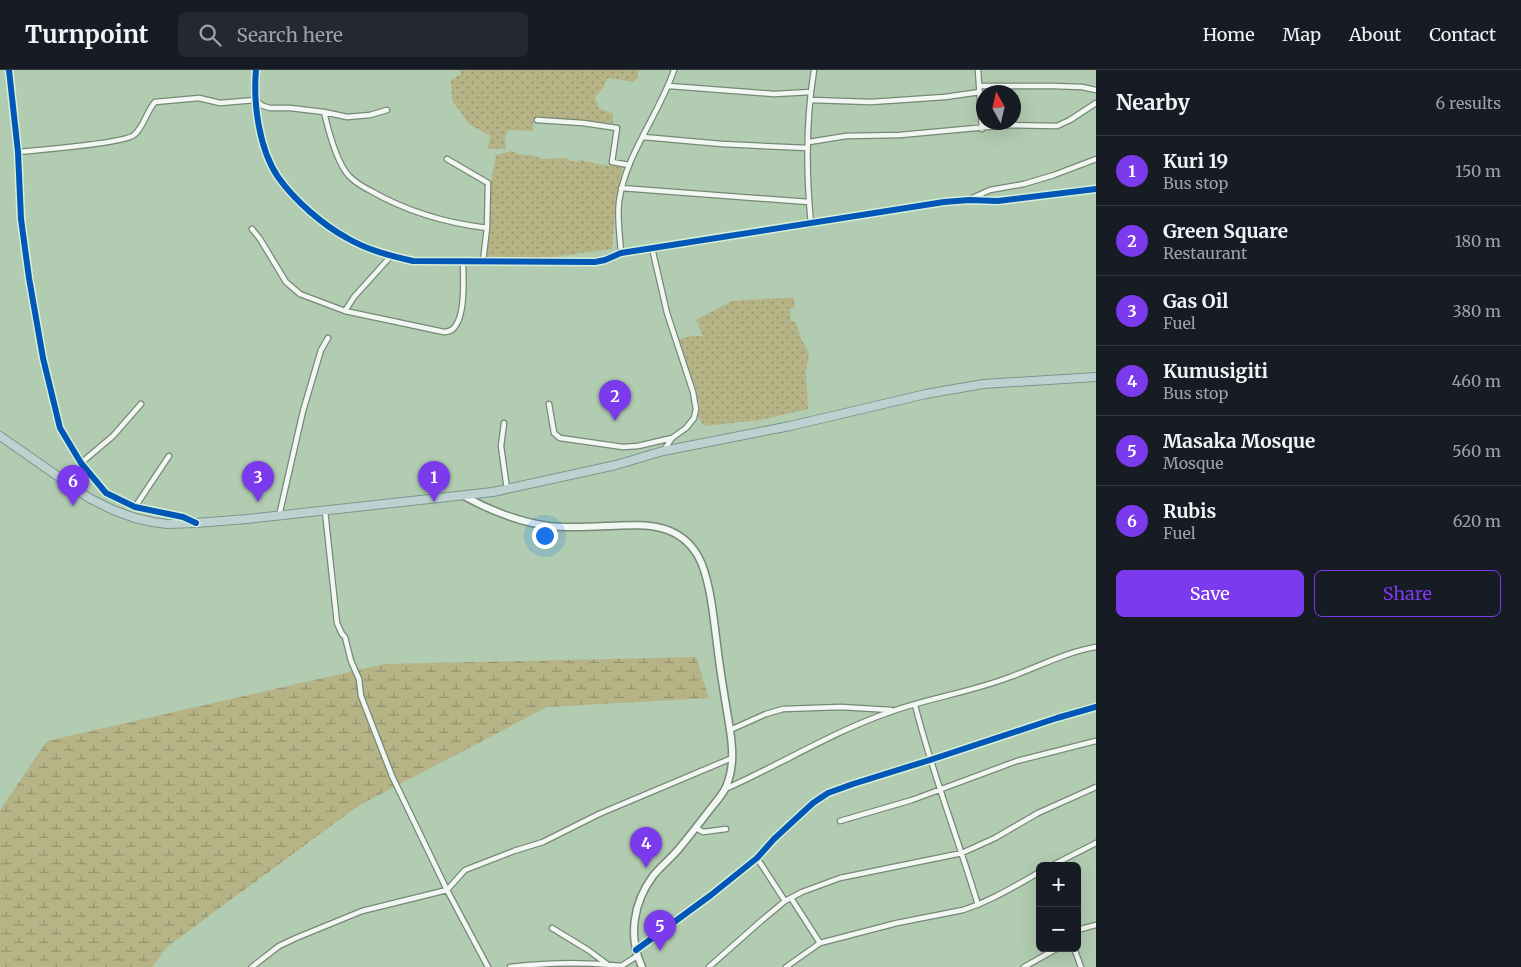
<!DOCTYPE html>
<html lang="en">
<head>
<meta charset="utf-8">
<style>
	body { margin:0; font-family:Merriweather,serif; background:#242831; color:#f1f3f6 }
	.controls { position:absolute; right:15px; bottom:15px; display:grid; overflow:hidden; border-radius:8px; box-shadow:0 5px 20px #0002 }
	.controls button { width:45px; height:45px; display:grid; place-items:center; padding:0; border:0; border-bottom:1px solid #363941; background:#171b24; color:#f1f3f6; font:25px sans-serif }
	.compass { position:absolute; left:976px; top:15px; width:45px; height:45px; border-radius:50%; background:#171b24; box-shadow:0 5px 20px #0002; rotate:352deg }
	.you { position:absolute; left:544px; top:465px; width:18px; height:18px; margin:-12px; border:4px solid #fff; border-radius:50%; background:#1a73e8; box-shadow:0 0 0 8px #1a73e833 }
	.badge { display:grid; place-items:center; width:32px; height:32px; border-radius:50%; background:#7c3aed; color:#fff; font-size:16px; font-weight:700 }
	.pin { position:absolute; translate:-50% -41px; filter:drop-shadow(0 1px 2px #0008) }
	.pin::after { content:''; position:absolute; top:26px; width:18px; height:15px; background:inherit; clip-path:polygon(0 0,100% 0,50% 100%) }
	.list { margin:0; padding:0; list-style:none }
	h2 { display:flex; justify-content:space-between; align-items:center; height:65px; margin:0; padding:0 20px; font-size:21px }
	h2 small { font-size:16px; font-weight:400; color:#9ea1a6 }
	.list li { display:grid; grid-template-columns:32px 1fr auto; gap:15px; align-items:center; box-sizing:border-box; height:70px; padding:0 20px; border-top:1px solid #363941 }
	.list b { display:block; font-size:19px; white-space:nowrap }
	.list p { margin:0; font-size:16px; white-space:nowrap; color:#9ea1a6 }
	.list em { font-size:16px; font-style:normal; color:#9ea1a6 }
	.actions { display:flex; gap:10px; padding:15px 20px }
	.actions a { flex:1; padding:11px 0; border:1px solid #7c3aed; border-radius:8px; text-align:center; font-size:18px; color:#7c3aed }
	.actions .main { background:#7c3aed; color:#fff }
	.icon { flex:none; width:28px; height:28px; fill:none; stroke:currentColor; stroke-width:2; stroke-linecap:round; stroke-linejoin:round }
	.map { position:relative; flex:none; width:1096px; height:897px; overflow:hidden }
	header { display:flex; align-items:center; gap:30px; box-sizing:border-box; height:70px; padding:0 25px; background:#171b24; border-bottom:1px solid #363941 }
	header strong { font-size:24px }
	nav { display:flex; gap:28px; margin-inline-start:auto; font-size:18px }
	.search { width:350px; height:45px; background:#242831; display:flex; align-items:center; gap:12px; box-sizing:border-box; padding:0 18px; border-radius:8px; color:#9ea1a6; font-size:19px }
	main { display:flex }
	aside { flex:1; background:#171b24 }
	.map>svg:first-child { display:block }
	.green { fill:url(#green-dots) }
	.wetland { fill:url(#wetland-marsh) }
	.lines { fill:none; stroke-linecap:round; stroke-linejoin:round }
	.street-casing { stroke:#758975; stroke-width:7 }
	.secondary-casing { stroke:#758975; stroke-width:9 }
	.highway-casing { stroke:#79988d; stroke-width:10 }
	.street { stroke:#f3f7f3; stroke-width:4.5 }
	.secondary { stroke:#f3f7f3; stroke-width:6 }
	.highway { stroke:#bdd2d0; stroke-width:8 }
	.cycleway-casing { stroke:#d8f0d7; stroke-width:9 }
	.cycleway { stroke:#0057b8; stroke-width:6 }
</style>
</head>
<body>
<header>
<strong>Turnpoint</strong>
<div class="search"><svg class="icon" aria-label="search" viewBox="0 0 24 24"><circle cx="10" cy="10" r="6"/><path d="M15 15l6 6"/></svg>Search here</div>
<nav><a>Home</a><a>Map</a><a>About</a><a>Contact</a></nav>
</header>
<main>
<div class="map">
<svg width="1096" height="897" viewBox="0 0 1096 897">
	<defs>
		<pattern id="green-dots" width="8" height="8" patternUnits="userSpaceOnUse" patternTransform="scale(1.25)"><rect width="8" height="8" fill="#b6b387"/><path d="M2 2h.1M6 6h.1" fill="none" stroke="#94936e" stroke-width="1.8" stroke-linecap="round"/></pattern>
		<pattern id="wetland-marsh" width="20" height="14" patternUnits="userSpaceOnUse" patternTransform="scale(1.25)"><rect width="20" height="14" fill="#b6b387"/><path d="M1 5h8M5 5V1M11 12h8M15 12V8" fill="none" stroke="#94936e"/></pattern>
	</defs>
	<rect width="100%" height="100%" fill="#b1ccb1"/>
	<!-- green -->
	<path class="green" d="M460,0H638V7L633,12L608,8L602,19L595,27L599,38L613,44V53L540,47L533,50V61L508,60L505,69L506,79H488L490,66L469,54L452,30L451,10L461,4Z
		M512,81L518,84L535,86L542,89L564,88L576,92L581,90L601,95L623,97L616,128L612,179L523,191L491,190V188H486L488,177L490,118L496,85Z
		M779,228H794L795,236L790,240L791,251L796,252L801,269L809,283L806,303L808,339L760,350L704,356L698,346L700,335L695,316L676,270L692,266H703L696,250L732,231Z"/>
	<!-- wetland -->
	<path class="wetland" d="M696,587L709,628L547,637L358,736L168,876L152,897H0V740L47,671L384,594Z"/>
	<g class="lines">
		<!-- street casing -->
		<g class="street-casing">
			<path id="street" d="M9,0L18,82L21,149L29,208L43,288L60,358L81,393L106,423L135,437L183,447L193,452
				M256,0C253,33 259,79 278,107C295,131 323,155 347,168C367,180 391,186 413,191L595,192L605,190L621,183L944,132L969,130L998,131L1096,119
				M978,0L982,59
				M669,16L774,24L811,22
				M980,16H1052L1082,17L1096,20
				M811,30L871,32L945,27L980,22
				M324,42C328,59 337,93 349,106C355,112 363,117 371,121C406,141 446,153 487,158L483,191
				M537,50L583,53L617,58L612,92L629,95
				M643,67L722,74L807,78
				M809,72L846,66L900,65L1009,55L1057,56L1070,50L1096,33
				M18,82C37,80 122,74 134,65C144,57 146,42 155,32L199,28L220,33L255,30L263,36L270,38H290L324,42L347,47L370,45L387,40
				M447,89L488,113L487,158
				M621,118L809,132
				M970,129L990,120L1024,114L1054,105L1096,89
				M811,154C806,103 806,50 814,0
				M252,159L260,169L286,212L300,224L345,241L444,262C468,263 463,206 463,191
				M652,178L667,243L693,322L696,339L694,348L686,358L672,368L664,380
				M621,183C620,166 617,148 619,132C625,85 659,45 674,0
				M345,241L354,227L391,186
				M549,334L554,363L560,368L623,377L638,376L672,368
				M504,353L501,376L507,419
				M81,393L113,366L141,334
				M135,437L169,386
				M325,441L337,553L342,564L345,567L351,591L359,609L361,626L392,706L447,820L488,897
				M279,446L303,341L321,280L328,268
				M915,635C932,703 958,768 978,835
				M730,660L766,644L783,639L841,637L891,640
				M725,719C780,695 832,662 890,642C929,628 971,622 1010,607C1038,597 1066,582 1096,577
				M840,751L912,730L1017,691L1096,671
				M696,758L703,762L726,759
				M757,788L785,831
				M1051,796L1096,773
				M791,828L820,873
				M552,858L588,880L607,894
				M1077,860L1096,855
				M1074,878L1081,897
				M636,880L711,825L757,788L774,769L813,733L828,723L853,714L930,690L1057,648L1096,637
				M252,897L279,876L296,868L362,841L447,820L465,800L514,781L543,772L599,744L732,688
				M510,897C545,893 587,892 622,896
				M620,897L637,886
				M709,897L761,851L785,831L802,822L840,808L962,783L995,768L1038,743L1096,717
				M786,897L820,873L897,853L963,840C991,831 1015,816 1040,802
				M1024,897L1058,878"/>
		</g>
		<!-- secondary casing -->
		<g class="secondary-casing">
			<path id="secondary" d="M464,426C491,441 519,452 549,456C568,458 587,457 606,456C641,455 677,450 698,486C711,509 714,554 718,582C721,608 726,634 730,660C733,680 734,698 726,717C722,726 714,734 708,742C698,755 688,768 677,781C669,790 660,797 653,806C633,833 628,867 642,897"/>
		</g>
		<!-- highway casing -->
		<g class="highway-casing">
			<path id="highway" d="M0,366L89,428L113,440L135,448L153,452L167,454L196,453L247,449L493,422L616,395L663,381L790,356L926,324L983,314L1096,307"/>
		</g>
		<!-- street -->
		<use href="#street" class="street"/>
		<!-- secondary -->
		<use href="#secondary" class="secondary"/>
		<!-- highway -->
		<use href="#highway" class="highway"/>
		<!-- cycleway casing -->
		<g class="cycleway-casing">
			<path id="cycleway" d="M9,0L18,82L21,149L29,208L43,288L60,358L81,393L106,423L135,437L183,447L196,453
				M256,0C253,33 259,79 278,107C295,131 323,155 347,168C367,180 391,186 413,191L595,192L605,190L621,183L944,132L969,130L998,131L1096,119
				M636,880L711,825L757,788L774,769L813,733L828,723L853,714L930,690L1057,648L1096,637"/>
		</g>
		<!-- cycleway -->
		<use href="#cycleway" class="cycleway"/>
	</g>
</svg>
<div class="controls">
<button>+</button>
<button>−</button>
</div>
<svg class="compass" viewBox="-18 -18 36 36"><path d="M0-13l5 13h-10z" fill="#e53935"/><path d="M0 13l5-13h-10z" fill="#9ea1a6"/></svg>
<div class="you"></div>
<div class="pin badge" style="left:434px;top:432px">1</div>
<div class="pin badge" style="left:615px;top:351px">2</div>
<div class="pin badge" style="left:258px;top:432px">3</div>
<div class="pin badge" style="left:646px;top:798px">4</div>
<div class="pin badge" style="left:660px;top:881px">5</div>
<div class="pin badge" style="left:73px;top:436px">6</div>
</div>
<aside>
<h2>Nearby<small>6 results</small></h2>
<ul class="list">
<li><span class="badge">1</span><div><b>Kuri 19</b><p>Bus stop</p></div><em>150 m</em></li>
<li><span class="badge">2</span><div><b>Green Square</b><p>Restaurant</p></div><em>180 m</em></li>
<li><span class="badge">3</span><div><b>Gas Oil</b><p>Fuel</p></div><em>380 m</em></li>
<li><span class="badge">4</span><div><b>Kumusigiti</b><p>Bus stop</p></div><em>460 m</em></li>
<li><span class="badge">5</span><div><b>Masaka Mosque</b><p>Mosque</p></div><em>560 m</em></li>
<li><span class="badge">6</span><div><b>Rubis</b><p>Fuel</p></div><em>620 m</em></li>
</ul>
<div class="actions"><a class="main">Save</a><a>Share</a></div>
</aside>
</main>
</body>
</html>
